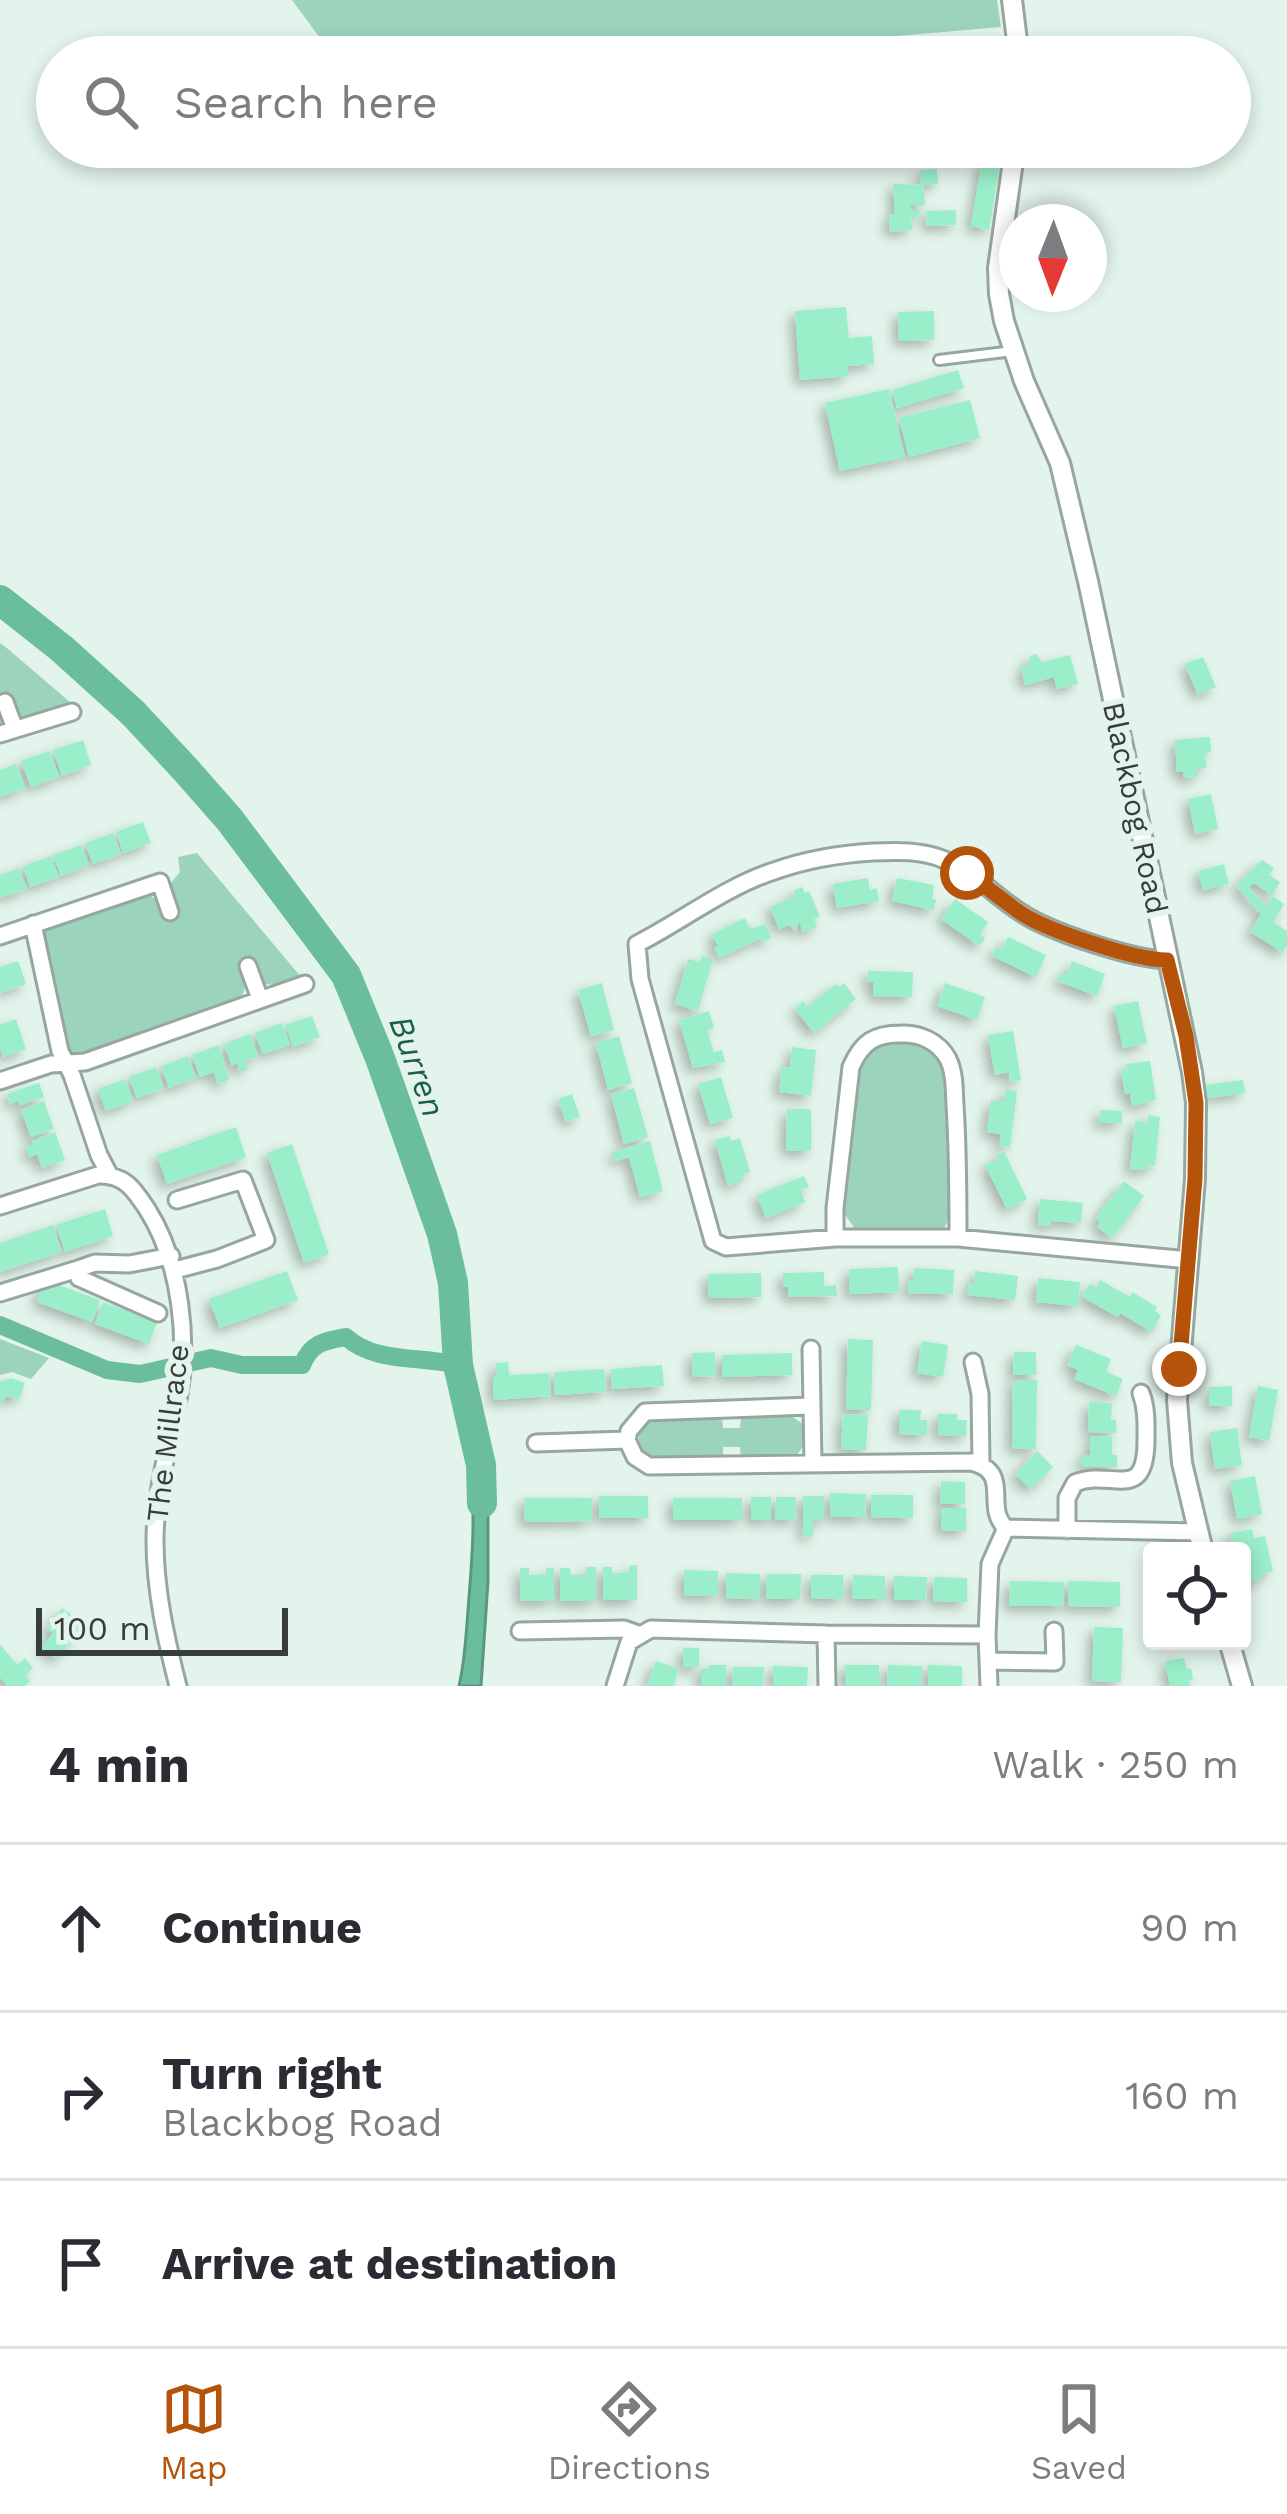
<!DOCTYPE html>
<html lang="en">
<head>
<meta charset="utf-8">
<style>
	body { margin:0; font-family:"Work Sans",sans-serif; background:#f2f2f3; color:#2b2b33 }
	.controls { position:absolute; right:36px; bottom:36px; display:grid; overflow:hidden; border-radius:12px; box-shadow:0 6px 18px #0003 }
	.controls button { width:108px; height:108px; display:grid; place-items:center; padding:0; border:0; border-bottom:3px solid #e1e1e2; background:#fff; color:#2b2b33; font:60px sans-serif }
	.compass { position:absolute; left:999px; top:204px; width:108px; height:108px; border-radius:50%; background:#fff; box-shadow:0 6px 18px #0003; rotate:181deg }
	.scale { position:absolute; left:36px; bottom:30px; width:252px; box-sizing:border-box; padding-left:12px; border:6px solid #363d3a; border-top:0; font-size:33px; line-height:42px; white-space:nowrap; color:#363d3a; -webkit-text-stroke:9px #e2f4eb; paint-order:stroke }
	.stop { position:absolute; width:36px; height:36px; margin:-27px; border:9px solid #b45309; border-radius:50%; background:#fff }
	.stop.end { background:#b45309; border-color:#fff; box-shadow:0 3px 12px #0008 }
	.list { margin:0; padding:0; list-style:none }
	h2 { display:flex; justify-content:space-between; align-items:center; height:156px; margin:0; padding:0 48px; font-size:51px }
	h2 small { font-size:39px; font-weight:400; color:#7c7c81 }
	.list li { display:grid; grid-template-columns:78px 1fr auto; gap:36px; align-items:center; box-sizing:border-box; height:168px; padding:0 48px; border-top:3px solid #e1e1e2 }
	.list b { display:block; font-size:45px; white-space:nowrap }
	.list p { margin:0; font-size:39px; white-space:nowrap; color:#7c7c81 }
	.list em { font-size:39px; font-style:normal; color:#7c7c81 }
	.icon { flex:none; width:66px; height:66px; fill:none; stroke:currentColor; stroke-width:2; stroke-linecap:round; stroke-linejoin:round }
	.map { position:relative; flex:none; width:1287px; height:1686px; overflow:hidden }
	.search { position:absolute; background:#fff; box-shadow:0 6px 18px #0003; left:36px; right:36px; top:36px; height:132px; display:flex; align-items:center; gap:30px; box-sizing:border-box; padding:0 42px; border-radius:66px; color:#7c7c81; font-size:45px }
	.sheet { height:660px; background:#fff }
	nav { display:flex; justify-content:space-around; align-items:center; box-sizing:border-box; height:168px; border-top:3px solid #e1e1e2; background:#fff; font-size:33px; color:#7c7c81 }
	nav a { display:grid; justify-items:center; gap:6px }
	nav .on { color:#b45309 }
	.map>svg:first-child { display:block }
	.green { fill:#9cd4bb }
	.water { fill:#6bbe9c; stroke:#5b977f; stroke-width:3 }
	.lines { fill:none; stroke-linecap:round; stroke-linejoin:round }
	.canal { stroke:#6bbe9c; stroke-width:18 }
	.river { stroke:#6bbe9c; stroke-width:30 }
	.building { fill:#9aeeca; filter:url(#shadow) }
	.service-casing { stroke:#96a79f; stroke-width:14 }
	.minor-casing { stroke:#96a79f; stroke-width:21 }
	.tertiary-casing { stroke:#96a79f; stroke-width:24 }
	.service { stroke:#fff; stroke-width:8 }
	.minor { stroke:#fff; stroke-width:15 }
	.tertiary { stroke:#fff; stroke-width:18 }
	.route { stroke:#b45309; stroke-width:15 }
	.labels { text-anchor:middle; stroke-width:12; stroke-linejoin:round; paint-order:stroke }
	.street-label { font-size:30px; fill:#363d3a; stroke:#e2f4eb }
	.water-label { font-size:33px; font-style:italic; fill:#1d5e47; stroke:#e2f4eb }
</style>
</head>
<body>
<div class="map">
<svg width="1287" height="1686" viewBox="0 0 1287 1686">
	<defs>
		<filter id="shadow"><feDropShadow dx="-5.5" dy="5.5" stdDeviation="6" flood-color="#0004"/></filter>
	</defs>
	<rect width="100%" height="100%" fill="#e2f4eb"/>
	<!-- green -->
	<path class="green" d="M292,0H997L1001,27L851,40L850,57H334Z
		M0,643L8,649L71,703L0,726Z
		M197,853L301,977L273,985L265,984L255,962L240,967C242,979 249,986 241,997L87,1053L71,1052L67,1042L43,935L49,927L143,894C157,895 159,905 163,916L178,912L169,885L180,872L178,857Z
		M908,1042C923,1048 938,1051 945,1068L953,1213L944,1228L937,1232L858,1233L843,1212L842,1196C845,1165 847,1078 864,1056C876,1042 891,1042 908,1042Z
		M0,1339L49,1358L31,1379L12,1372L0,1375Z
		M656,1416H722L723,1428H740L741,1416H791L803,1424V1446L796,1457L741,1459L740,1447H723V1460C701,1460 642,1470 639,1440C638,1428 647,1422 656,1416Z"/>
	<!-- water -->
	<path class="water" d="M488,1464V1581L481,1686H459C465,1661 466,1635 468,1610C472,1562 476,1513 470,1466Z"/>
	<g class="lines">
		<!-- canal -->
		<path class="canal" d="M0,1325L107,1370L140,1374L211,1358L242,1365H302C311,1343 324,1341 346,1337C374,1363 421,1356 458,1365"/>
		<!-- river -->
		<path class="river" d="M0,600L61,648L133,713L185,769L229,819L346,975L380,1058L442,1234L453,1283L458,1365L481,1465L482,1503"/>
	</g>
	<!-- building -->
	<path class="building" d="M984,160L1000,162L989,230L971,226L981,166H983Z
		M937,169L938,184L923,185L925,205H910L911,210H919V217L911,218L912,230L890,232L889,215L895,214L893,184L921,185L920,170Z
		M956,210V225L927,226L926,211Z
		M846,307L849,338L872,336L874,364L847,366L848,376L800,380L795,311Z
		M934,311V340L899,341L898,312Z
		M958,370L964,388L897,408L892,390Z
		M889,389L905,457L840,471L825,403Z
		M970,400L980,438L909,457L899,418Z
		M1036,654L1042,662L1070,655L1078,684L1057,689L1054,677L1025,685L1021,668L1028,666L1030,656Z
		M1203,657L1216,687L1198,695L1185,664Z
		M1210,737L1211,752L1205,753L1206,768H1197L1198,777L1184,778L1183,772H1177L1175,740Z
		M83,740L91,765L62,776L53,750Z
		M50,751L59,777L31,787L21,761Z
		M16,764L25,788L0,797V770Z
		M1211,794L1218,829L1195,834L1188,799Z
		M143,822L151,843L123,853L116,832Z
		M113,833L121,854L93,864L85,843Z
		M81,845L89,865L61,876L53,855Z
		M51,856L59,877L30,887L23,866Z
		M1262,860L1274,868L1269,875L1280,882L1272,895L1254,883L1249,887L1266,907L1272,896L1284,904L1273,922L1287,931V946L1283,952L1250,932L1261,914L1236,886Z
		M1224,864L1229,884L1203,890L1198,871Z
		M19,868L27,889L0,898V875Z
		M868,878L870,890L877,888L879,901L837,908L833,884Z
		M897,878L934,885L932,899L936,900L934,910L892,901Z
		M802,887L805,893L809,891L820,916L814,919L817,927L803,932L799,921L796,932L790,925L779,929L770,907L795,896L793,891Z
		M955,899L988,922L980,934L985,938L979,946L941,919Z
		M745,918L750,929L765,924L771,938L763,942L761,938L719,958L714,948L718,946L712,934Z
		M1008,937L1046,955L1036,977L992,956L996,947L1002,949Z
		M702,956L713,959L698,1011L675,1004L688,959L700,962Z
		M18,961L26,984L0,993V967Z
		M1072,961L1105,974L1097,996L1057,981L1061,973L1067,975Z
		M868,971L913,972L912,997L873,996V982H867Z
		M602,983L614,1030L591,1036L578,990Z
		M844,983L856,999L814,1033L795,1009L803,1001L808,1007L836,984L839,987Z
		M945,983L985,997L977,1020L937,1006Z
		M1138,1001L1147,1043L1123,1048L1114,1006Z
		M709,1011L714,1028L707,1030L714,1052L722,1050L725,1062L693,1068L679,1020Z
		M312,1016L320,1037L293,1047L285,1025Z
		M16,1019L26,1049L3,1057L0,1048V1025Z
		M282,1023L290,1045L263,1054L255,1033Z
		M1013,1031L1021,1080L1010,1082L1009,1072L995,1075L988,1035Z
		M250,1034L258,1056L245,1061L248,1070L240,1072L237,1063L232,1066L224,1044Z
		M619,1036L632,1083L608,1090L596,1043Z
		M219,1045L229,1080L218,1084L214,1072L200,1077L192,1055Z
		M792,1047L816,1050L811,1096L779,1092L782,1067L790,1068Z
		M188,1056L196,1078L169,1088L161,1066Z
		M1150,1061L1156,1100L1132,1106L1130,1093L1125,1094L1121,1071L1127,1070L1126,1064Z
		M156,1067L164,1089L137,1098L129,1077Z
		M721,1077L733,1118L710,1124L698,1084Z
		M125,1079L133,1101L106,1111L98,1089Z
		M1243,1080L1245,1093L1208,1098L1206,1085Z
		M39,1083L44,1097L20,1105L19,1101L10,1104L7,1094Z
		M634,1088L648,1137L624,1144L611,1094Z
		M1006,1089L1017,1091L1010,1147L1000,1146L1001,1134L987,1132L991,1100L1004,1102Z
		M572,1094L580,1117L566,1122L558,1099Z
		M44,1101L54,1129L31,1137L21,1110Z
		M787,1109H811V1151H786Z
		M1100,1110L1122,1111V1123H1099Z
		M1148,1115L1160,1117L1155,1166L1148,1165L1147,1170L1130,1169L1135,1121L1147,1123Z
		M236,1127L246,1157L167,1184L157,1155Z
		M55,1132L65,1160L42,1168L37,1154L30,1157L26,1147L34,1145L32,1141Z
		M729,1136L731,1141L740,1138L750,1172L741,1175L743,1181L728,1186L715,1140Z
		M650,1141L663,1191L640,1197L629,1157L615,1161L612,1152Z
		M292,1144L329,1254L304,1263L267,1153Z
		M1004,1151L1027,1199L1007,1209L985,1165L999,1159L997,1155Z
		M804,1176L809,1187L801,1190L805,1202L766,1218L757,1195Z
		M1124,1181L1144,1196L1112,1238L1097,1227L1100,1222L1096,1218Z
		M1040,1199L1083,1203L1081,1223L1051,1221L1050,1226L1038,1225Z
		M105,1209L113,1236L65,1252L56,1225Z
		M53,1225L62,1252L0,1272V1243Z
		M898,1267L899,1292L850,1294L849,1269Z
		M914,1268L954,1270L953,1294L908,1293V1281L913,1282Z
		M287,1271L298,1300L220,1328L209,1299Z
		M975,1271L1018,1276L1015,1300L967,1295L969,1283L974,1284Z
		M824,1272V1286L836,1285L837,1296L788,1297V1287H783V1273Z
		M761,1273V1297L709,1298L708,1274Z
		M1038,1278L1080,1282L1078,1306L1036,1302Z
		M45,1280L100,1300L92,1322L37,1302Z
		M1100,1280L1130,1297L1132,1292L1157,1307L1155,1311L1161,1315L1152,1332L1120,1313L1118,1317L1086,1299L1083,1295L1090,1284L1096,1288Z
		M103,1302L157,1322L149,1344L95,1324Z
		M848,1339L873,1340L871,1410L846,1409Z
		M922,1341L948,1345L943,1377L917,1373Z
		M1076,1345L1111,1359L1106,1372L1123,1379L1116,1396L1074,1379L1078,1370L1067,1365Z
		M715,1352L716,1376L693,1377L692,1353Z
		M1014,1352H1036V1375H1013Z
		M792,1353V1375L722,1377V1355Z
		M508,1362L509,1375L549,1373L551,1396L494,1400L493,1376H496V1363Z
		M662,1365L664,1386L612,1389L611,1369Z
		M604,1369L606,1392L555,1395L554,1372Z
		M11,1378L25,1383L19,1399L6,1396L0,1406V1382Z
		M1013,1380H1037L1036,1449L1012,1448Z
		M1232,1386V1406H1209V1387Z
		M1258,1386L1278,1390L1269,1441L1249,1437Z
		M1089,1402L1112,1403L1111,1420H1116V1433L1088,1432Z
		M899,1410H921L920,1420H927V1435L899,1434Z
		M843,1414L868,1415L866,1450L841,1449Z
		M938,1414H957V1420H967L966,1436L938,1435Z
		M1237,1428L1242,1465L1215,1469L1210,1432Z
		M1090,1436L1112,1437V1455H1117V1467L1081,1466V1455H1090Z
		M1037,1451L1053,1467L1031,1489L1015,1474Z
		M1255,1476L1262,1514L1237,1519L1230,1481Z
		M941,1481L965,1482V1504H940Z
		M830,1493L866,1494L865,1517H830Z
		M871,1495H913V1518L871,1517Z
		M599,1496H648V1518H599Z
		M803,1496H824V1520L813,1519V1537L803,1536Z
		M751,1497H771V1520H751Z
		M776,1497H796L795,1520H775Z
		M524,1498H592V1521L525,1522Z
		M673,1498H742V1520H673Z
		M941,1508H966V1531L941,1530Z
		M1252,1529L1254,1538L1265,1536L1273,1571L1261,1574L1262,1579L1242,1583V1551H1233L1230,1533Z
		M637,1565V1600H603V1567H612V1573H629V1566Z
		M586,1567H596V1601H560V1568H570L571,1575H586Z
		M520,1568H529V1575H546V1568H554V1601H520Z
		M684,1570L718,1571V1596L684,1595Z
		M726,1573L760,1574V1599L726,1598Z
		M767,1574H801L800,1599H766Z
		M811,1575H843V1599L811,1598Z
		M853,1575L885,1576V1599H852Z
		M894,1576L927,1577L926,1600H894Z
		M934,1577L967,1578V1602L933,1601Z
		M1010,1581L1064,1582L1063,1606H1009Z
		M1068,1581L1120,1582V1607L1068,1606Z
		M62,1608L83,1623L58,1659L42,1648L53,1633L47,1629Z
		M1094,1627L1123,1628L1121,1682L1092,1681Z
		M0,1644L17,1665L25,1658L33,1668L25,1675L30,1681L24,1686H7L0,1677Z
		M683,1648H699V1667H683Z
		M1184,1658L1187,1669L1191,1668L1193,1679L1189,1680L1190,1686H1170L1165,1661Z
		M656,1661L679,1669L673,1686H647Z
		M709,1665H726V1686H701V1669H709Z
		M845,1665H879V1686H845Z
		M888,1665L922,1666L921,1686H887Z
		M928,1665L962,1666V1686H928Z
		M773,1666L808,1667L807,1686H773Z
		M733,1667H764L763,1686H732Z"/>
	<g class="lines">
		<!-- service casing -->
		<g class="service-casing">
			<path id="service" d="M939,360L1013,351"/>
		</g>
		<!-- minor casing -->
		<g class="minor-casing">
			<path id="minor" d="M5,702L15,729
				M0,734L72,712
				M33,924L60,1051L72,1075L99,1155L109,1174
				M0,936L160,882L170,912
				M1167,960C1132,959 1049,932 1020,912C995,896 973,871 945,860C922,850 897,851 873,852C840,854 805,860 774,871C725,887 682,921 637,944L640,979L713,1241L726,1247L835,1238H958L1189,1260
				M248,966L260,999
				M0,1081L51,1064L85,1062L305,984
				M0,1206L98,1175C124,1174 134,1189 147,1209C181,1262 190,1343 177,1405C168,1450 155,1494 155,1541C155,1590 166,1639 178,1686
				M835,1238V1208L851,1067C862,1042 874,1034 901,1034C920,1033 939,1042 948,1059C955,1073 954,1090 955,1105C958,1150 958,1194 958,1238
				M175,1270L217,1259L266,1240L243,1180L177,1200
				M0,1293L78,1269
				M158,1313L79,1278L78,1269L95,1263L129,1264L171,1256
				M811,1349L813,1464
				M973,1362L980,1394L981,1464
				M627,1440L629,1431L645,1412L811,1406
				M536,1443L627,1440L635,1457L649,1466L972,1462C1013,1473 983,1507 1006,1528
				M1006,1528L1197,1532
				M1067,1530V1498L1075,1483C1111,1468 1145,1504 1146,1442C1146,1425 1147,1409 1141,1393
				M520,1631L624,1629L641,1635
				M826,1634L827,1686
				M988,1661L1055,1662L1054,1631
				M615,1686L629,1642L651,1629L826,1634L987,1635
				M989,1686L987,1635L990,1564L1006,1528"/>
		</g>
		<!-- tertiary casing -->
		<g class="tertiary-casing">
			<path id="tertiary" d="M1012,0L1019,57
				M1015,147L998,268L999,294L1004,321L1024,381L1060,463L1088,581L1192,1072L1196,1103L1195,1179L1177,1400L1182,1463L1203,1551
				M1229,1641L1242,1686"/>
		</g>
		<!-- service -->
		<use href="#service" class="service"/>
		<!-- minor -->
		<use href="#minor" class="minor"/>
		<!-- tertiary -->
		<use href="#tertiary" class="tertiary"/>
	</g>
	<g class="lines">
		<!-- route -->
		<path class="route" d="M967,873C985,885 1002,900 1021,913C1048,931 1135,960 1167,960L1186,1036L1196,1103L1195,1179L1179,1369"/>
	</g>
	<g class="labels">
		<!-- street labels -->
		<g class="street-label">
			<text transform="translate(1135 808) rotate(78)" y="10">Blackbog Road</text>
			<text transform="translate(168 1433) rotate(-83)" y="10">The Millrace</text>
		</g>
		<!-- water labels -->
		<g class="water-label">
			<text transform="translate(418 1066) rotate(70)" y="12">Burren</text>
		</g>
	</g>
</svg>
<div class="controls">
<button><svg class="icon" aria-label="locate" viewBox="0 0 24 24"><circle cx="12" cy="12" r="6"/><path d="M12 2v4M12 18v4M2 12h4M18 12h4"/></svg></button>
</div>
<svg class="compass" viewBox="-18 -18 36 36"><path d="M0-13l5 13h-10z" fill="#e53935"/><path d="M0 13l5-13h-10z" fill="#7c7c81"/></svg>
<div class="scale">100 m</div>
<div class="stop" style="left:967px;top:873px"></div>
<div class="stop end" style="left:1179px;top:1369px"></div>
<div class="search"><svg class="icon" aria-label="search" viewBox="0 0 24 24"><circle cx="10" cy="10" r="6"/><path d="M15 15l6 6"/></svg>Search here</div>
</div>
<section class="sheet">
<h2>4 min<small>Walk · 250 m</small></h2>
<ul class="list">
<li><svg class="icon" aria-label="ahead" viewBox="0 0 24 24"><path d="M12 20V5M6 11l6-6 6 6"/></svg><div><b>Continue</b></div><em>90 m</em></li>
<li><svg class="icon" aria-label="right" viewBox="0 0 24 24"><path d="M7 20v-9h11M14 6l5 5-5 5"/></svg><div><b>Turn right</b><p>Blackbog Road</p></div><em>160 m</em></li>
<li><svg class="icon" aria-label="arrive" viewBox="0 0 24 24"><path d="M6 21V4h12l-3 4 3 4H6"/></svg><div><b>Arrive at destination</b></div></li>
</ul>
</section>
<nav>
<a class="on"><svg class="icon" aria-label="map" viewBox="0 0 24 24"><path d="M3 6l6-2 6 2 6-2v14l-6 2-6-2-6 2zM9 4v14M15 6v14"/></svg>Map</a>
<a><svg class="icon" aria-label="directions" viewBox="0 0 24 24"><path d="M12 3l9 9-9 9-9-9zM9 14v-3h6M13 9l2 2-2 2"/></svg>Directions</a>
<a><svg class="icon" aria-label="saved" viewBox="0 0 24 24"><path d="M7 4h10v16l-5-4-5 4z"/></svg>Saved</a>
</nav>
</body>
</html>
